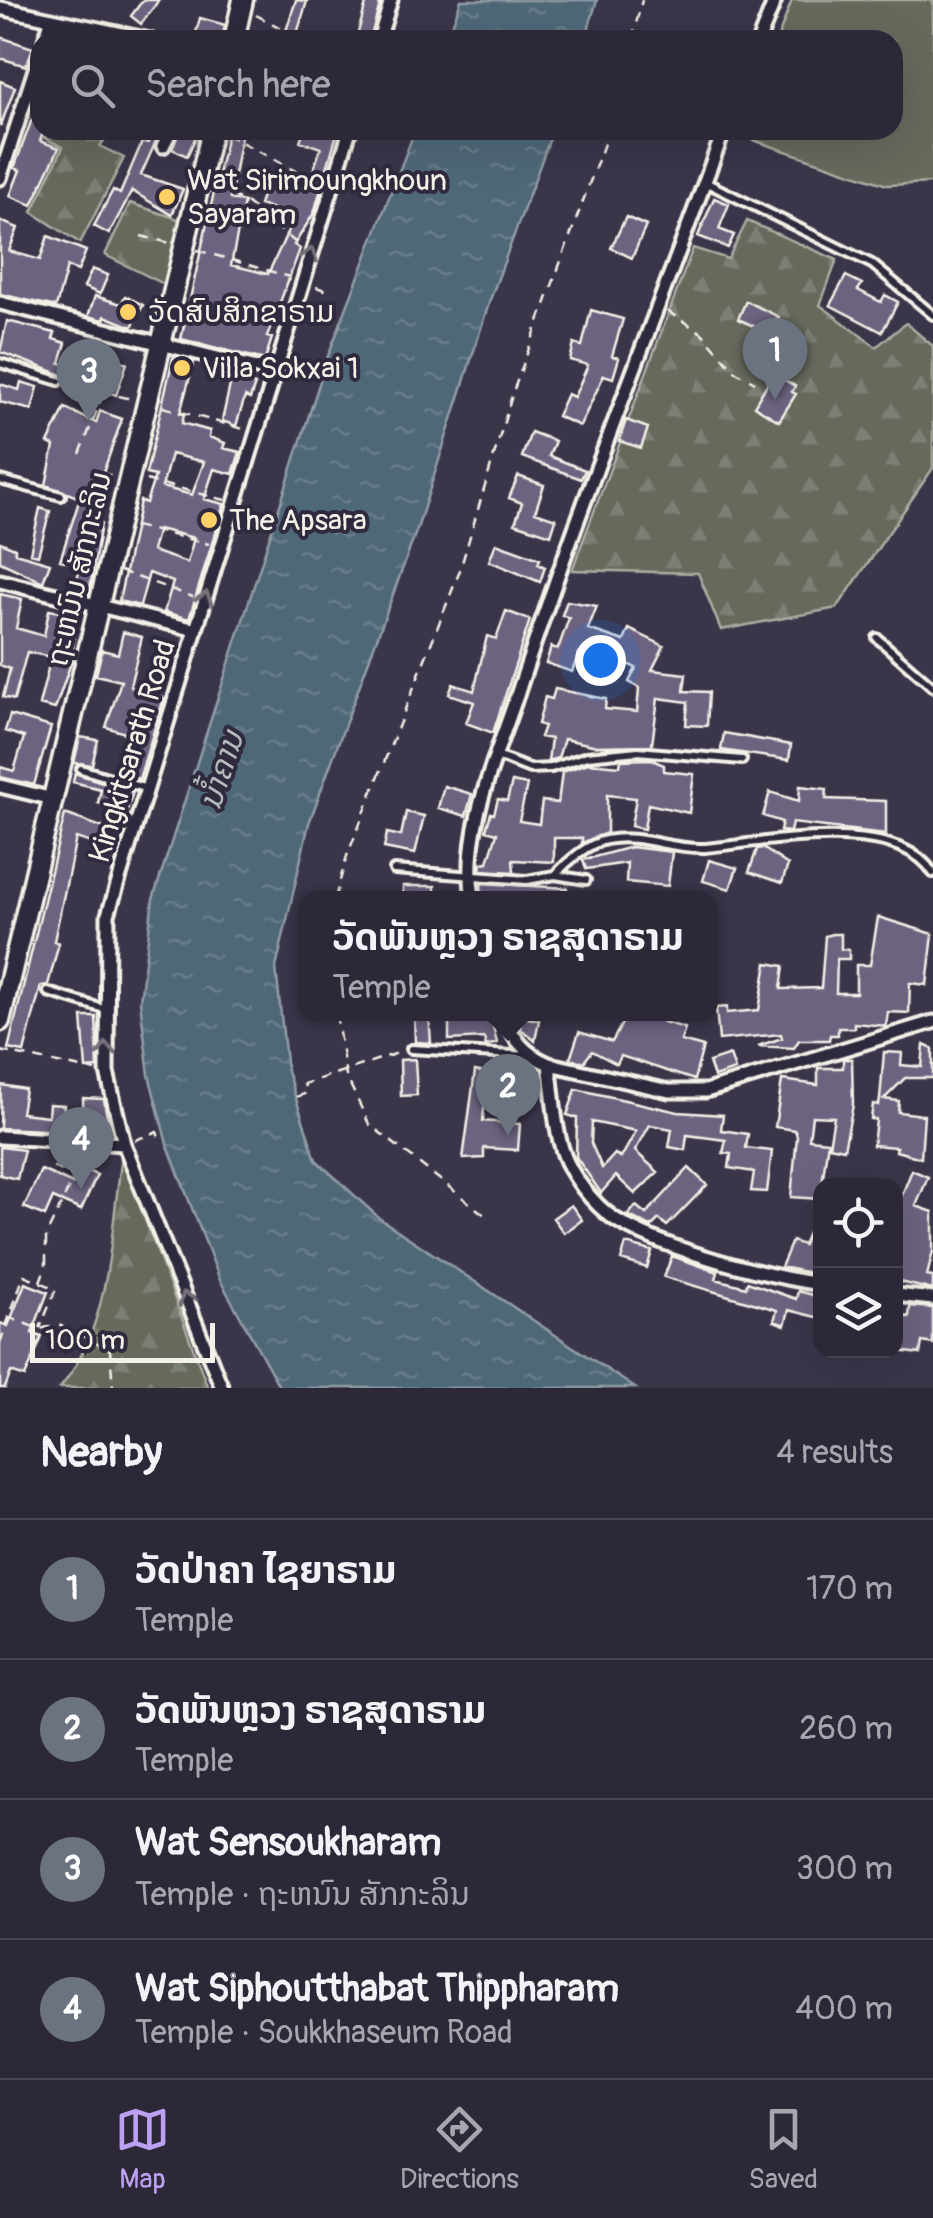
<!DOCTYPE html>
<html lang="en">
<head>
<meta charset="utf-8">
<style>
	body { margin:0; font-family:Pangolin,"Noto Sans Lao",sans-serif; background:#343040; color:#f1f3f6 }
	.controls { position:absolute; right:30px; bottom:30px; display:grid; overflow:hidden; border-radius:20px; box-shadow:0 10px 40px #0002 }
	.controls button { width:90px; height:90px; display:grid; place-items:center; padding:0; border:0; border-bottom:2px solid #484453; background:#2c2838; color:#f1f3f6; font:50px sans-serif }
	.scale { position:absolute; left:30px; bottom:25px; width:185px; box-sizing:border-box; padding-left:10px; border:5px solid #f4f1e8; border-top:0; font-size:28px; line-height:35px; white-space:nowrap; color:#f4f1e8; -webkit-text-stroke:8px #2f2a3d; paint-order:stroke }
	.you { position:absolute; left:600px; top:660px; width:35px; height:35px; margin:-25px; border:8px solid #fff; border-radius:50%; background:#1a73e8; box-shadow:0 0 0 15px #1a73e833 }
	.badge { display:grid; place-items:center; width:65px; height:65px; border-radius:50%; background:#bca0f2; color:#fff; font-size:32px; font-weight:700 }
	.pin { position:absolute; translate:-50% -82px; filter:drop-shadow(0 2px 5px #0008) }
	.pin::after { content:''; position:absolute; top:52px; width:35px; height:30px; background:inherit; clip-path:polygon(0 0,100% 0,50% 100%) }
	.popup { position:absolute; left:298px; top:891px; width:420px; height:130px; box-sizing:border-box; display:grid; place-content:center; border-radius:20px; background:#2c2838; filter:drop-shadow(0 2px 8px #0005); font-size:32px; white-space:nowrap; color:#a6a6ae }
	.popup b { font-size:38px; color:#f1f3f6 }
	.popup::after { content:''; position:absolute; left:50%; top:100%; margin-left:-20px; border:20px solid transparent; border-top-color:#2c2838 }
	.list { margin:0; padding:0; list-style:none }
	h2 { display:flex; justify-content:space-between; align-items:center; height:130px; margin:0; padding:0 40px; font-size:42px }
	h2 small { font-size:32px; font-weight:400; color:#a6a6ae }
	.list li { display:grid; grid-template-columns:65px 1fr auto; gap:30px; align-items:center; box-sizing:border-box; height:140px; padding:0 40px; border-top:2px solid #484453 }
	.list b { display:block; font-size:38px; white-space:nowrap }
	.list p { margin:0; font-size:32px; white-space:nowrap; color:#a6a6ae }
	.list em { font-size:32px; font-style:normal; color:#a6a6ae }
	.icon { flex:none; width:55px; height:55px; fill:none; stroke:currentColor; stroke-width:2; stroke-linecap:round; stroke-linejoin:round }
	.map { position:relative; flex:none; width:933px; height:1388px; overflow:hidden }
	.search { position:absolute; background:#2c2838; box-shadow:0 10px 40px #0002; left:30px; right:30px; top:30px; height:110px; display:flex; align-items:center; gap:25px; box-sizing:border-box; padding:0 35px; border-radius:30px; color:#a6a6ae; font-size:38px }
	.sheet { height:690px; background:#2c2838 }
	nav { display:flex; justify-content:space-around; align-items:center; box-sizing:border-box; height:140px; border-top:2px solid #484453; background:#2c2838; font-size:28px; color:#a6a6ae }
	nav a { display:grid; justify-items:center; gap:5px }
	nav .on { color:#bca0f2 }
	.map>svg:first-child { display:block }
	.green { fill:#66695b; stroke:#adada2; stroke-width:2.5 }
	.forest { fill:url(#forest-firs); stroke:#adada2; stroke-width:2.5 }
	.water { fill:url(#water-ripples); stroke:#919ea5; stroke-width:2.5 }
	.building { fill:#6d6380; stroke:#f4f1e8; stroke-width:2.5; fill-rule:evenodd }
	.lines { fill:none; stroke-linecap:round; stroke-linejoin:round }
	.lane-casing { stroke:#f4f1e8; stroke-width:14 }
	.street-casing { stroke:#f4f1e8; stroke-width:19 }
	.secondary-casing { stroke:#f4f1e8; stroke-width:25 }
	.path { stroke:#f4f1e8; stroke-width:2.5; stroke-dasharray:10 8; stroke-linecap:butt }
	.lane { stroke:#2f2a3d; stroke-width:6 }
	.street { stroke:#2f2a3d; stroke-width:11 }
	.secondary { stroke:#2f2a3d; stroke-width:18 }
	.oneway { stroke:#747079 }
	.poi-dot { fill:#ffd166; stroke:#2f2a3d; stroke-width:4 }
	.labels { text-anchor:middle; stroke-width:8; stroke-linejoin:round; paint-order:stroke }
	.poi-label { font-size:30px; fill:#f4f1e8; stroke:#2f2a3d; text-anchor:start }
	.street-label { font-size:30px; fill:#f4f1e8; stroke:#2f2a3d }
	.water-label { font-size:32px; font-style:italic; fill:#b2babb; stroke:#2f2a3d }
</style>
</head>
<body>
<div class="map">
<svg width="933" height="1388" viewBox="0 0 933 1388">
	<defs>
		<pattern id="forest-firs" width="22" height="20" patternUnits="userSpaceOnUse" patternTransform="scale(2.5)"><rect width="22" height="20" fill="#66695b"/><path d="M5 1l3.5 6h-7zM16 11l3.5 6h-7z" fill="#7c7f73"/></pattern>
		<pattern id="water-ripples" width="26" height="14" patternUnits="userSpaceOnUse" patternTransform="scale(2.5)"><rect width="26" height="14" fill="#4f6778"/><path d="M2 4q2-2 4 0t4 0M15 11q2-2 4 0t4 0" fill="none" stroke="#697d8b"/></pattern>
	</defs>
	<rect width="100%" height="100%" fill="#3b354a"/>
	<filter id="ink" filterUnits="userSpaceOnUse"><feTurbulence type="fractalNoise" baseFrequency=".01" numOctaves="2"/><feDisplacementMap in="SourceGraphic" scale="20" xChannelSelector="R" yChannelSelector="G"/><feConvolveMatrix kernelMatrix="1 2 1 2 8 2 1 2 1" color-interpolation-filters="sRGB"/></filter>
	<g filter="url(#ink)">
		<!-- green -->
		<path class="green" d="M792,0H933V183L887,185L741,136L743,130H893V40H777Z"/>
		<!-- forest -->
		<path class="forest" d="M48,130H112L100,146L124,158L80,243L32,212L63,147L44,138Z
			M130,203L184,221L164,284L105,255Z
			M747,221L837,260L820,305L876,347L906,323L933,346V468L837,608L721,630L698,573L572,570L693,248L728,259Z
			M122,1157L208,1388H60C113,1323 109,1235 122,1157Z"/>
		<!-- water -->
		<path class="water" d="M461,0H597L585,40H447Z
			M415,130H553L490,300L417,529L309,823L276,968L287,1071L316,1160L379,1218L635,1388H280L220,1280L167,1144L149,1075L140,1001L153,899L328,356Z"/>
		<!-- building -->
		<path class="building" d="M143,0H159L141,24L131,16Z
			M296,0L307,1L295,40H283Z
			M367,0H381L370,40H356Z
			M200,18L225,25L222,40L195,36Z
			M0,37L33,48L26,66L0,58Z
			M0,81L15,87L1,125H0Z
			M39,100L40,130H44L40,141L59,148L32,205L10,196L20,170L14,168Z
			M127,130H161L141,175L183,189L172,215L132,191L109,234L94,226L113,190L120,194L142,142L150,143Z
			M180,130H199L187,156L172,149Z
			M228,130H242L230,199L244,202L231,265L268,274L290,227L282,223L286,213L259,205L267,179L290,186L294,176L309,182L321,148L300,141L304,130H338L314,213L294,245L300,249L267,337L272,338L265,360L181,339Z
			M714,198L729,204L719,229L734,235L728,248L698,236Z
			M626,217L646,226L632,258L611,248Z
			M0,221L18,228L9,251L40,260L48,236L86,251L78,271L67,267L56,307L0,294Z
			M92,269L108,275L100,294L84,287Z
			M846,276L862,284L858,290L881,302L885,295L898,302L882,332L830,305Z
			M95,296L121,304L125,296L143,305L132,327L105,316L104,320L88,316Z
			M746,301L779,317L771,334L738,319Z
			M591,310L623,319L612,356L619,358L613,378L604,375L580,426L557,416L567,394L574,397L588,365L570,360L574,344L582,346Z
			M7,321L55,333L53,339L66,343L60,363L108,377L114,358L127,363L116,395L0,352Z
			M173,358L194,362L180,413L184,414L182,423L210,431L209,437L225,443L223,448L240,452L233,474L214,469L204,499L224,504L189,619L164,612L173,582L149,573L140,606L119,601L140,501L146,503L155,476L146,474ZM171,454L204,462L192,495L162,487ZM158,529L194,538L187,563L152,551Z
			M232,376L255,385L250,399L245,397L236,426L222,421Z
			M777,376L795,386L792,392L796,394L779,421L754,406L770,379L774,382Z
			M21,382L38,387L32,410L0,402V384L19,390Z
			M65,408L96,423L100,411L122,419L103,473L109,475L90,521L101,524L89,594L74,590L81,564L60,560L80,498L46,485L54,446L48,443Z
			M626,420L648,428L641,448L619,441Z
			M531,432L555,441L549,456L585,470L581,479L522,457Z
			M518,476L544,485L535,512L556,519L551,535L515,523L522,503L509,498Z
			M40,508L50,511L38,555L30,553Z
			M0,542L15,548V553L50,563L43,582L0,562Z
			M496,543L540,559L538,564L545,567L540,582L489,561Z
			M0,594L22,599L16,628L44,636L49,610L77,615L71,663L55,709L39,705L51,657L27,652L14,700L3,697L10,669L0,665Z
			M567,601L597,606L588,629L624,641L629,629L664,646L652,670L686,674L684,691L709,692L707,726L686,725L688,702L658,698L652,745L597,746L564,739L558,758L548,761L551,739L540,737L544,726L538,724L545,697L552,699L555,689L606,699L605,709L637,712L639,688L629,682L636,668L607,654L604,661L579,653L572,672L546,663L551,647L558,649L569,618L562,615Z
			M506,611L530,620L493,733L466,723L474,702L449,694L453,684L474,691L487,636L496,639Z
			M123,632L142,637L130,686L164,698L139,779L117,773L131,735L106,727L121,681L96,675L102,650L118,654Z
			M10,715L51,727L34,785L0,777V767L14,771L24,737L5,731Z
			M724,733L791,745L789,760L721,750Z
			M80,737L98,740L92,765L74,763Z
			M650,759L664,765V771L694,774L689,813L648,804L644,829L631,826L636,798L607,795V833L582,843V838H554V862L513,860L514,872L480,870L481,863L488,862L497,833L486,830L491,813L494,814L498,799L507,801L512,782L527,785L519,821L539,824L542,801L558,803L562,772L588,763L620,766L621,760Z
			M75,773L133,792L126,813L98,803L101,789L73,782Z
			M444,786L472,794L466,816L438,808Z
			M800,786L827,789L826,799L886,801V834L792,823L790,832L780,831L782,822L763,816L770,792L799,801Z
			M406,812L424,816L415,854L384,848L387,833L401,836Z
			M65,814L118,833L113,850L76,838L54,941L59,943L48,985L41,986L24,1052L8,1049Z
			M631,847L672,852L668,886L626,882L627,863L586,869L583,860Z
			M763,848L788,865L782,883L749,872L757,849Z
			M709,860L737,868L730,889L703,881Z
			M481,883L567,888V898H482Z
			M403,886H435V898H403Z
			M878,917L933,934L927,985L910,983L909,1013L888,1012L886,1026L854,1023V1028H838V1035H830L829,1040H799L794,1048L758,1046L782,1038L781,1034L719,1040L716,1008L727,1007V1013L759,1010L767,963L784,966L781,989L821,988L825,936L832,934H841V949L849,950V959H837L836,993H856V965H870Z
			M414,1014H429L431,1043L415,1042Z
			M627,1014H667L663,1022L685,1028L681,1041L703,1047L694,1080L621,1056L617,1064L592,1051L584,1062L570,1059L579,1032L612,1042Z
			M82,1017H96L98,1068L86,1069Z
			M522,1017L539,1020L535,1041L520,1028Z
			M491,1018L497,1043L486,1046L484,1038L449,1040V1019L462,1022Z
			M924,1045L933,1049V1078H905L884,1099L899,1101L898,1112L924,1115L921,1158L896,1151L897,1147L873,1145L876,1120L871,1119L873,1104L879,1105L880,1099L884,1052L902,1053L901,1065L922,1067Z
			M730,1055L735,1070L714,1077L709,1062Z
			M415,1059L417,1095L401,1096L400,1060Z
			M843,1059H852L853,1105L844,1149L829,1146L834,1117L812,1116L809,1139L828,1141L820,1199L791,1197L797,1136L795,1130L775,1127L782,1080L818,1085V1068H843Z
			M475,1071L497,1075L494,1088L486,1086L483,1121L520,1124L518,1150L484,1148V1158L463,1159Z
			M1,1085L25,1089L21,1113L48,1116L49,1104L64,1105L62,1131L0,1128Z
			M576,1089L678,1112L723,1115L721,1130L748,1134L746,1148L772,1151L767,1192L751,1191L754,1172L729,1168L731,1154L723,1153L726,1140L687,1135L685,1150L669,1147L672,1129L650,1125L635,1151L658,1172L635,1194L616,1176L601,1193L576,1157L577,1118L567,1115ZM592,1122L636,1131L621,1158L615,1154L602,1168L591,1143Z
			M83,1098L104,1099L109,1130L105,1134L84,1132Z
			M0,1147L24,1150L17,1179L0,1175Z
			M80,1168L97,1175L81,1210L53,1198L45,1216L24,1207L41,1170L73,1184Z
			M689,1168L707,1185L667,1226L659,1219L651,1227L628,1215L636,1206L646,1214Z
			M912,1170L928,1177L916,1206L933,1212V1251L927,1276L933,1277V1290L896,1281V1210Z
			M820,1204V1275L781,1267L792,1241L803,1245Z
			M571,1205L582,1220L564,1233L553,1218Z
			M626,1244L652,1251L647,1268L621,1260Z
			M672,1256L718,1272L716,1279L746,1287L747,1282L796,1299L798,1291L820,1297V1318L789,1310L785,1325L774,1321L777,1310L664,1277Z
			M25,1283L48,1292L32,1333L42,1337L25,1377L11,1372L5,1388H0V1323L8,1326Z
			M910,1306L933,1308V1344L922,1342L920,1354L898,1351L896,1315L909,1317Z"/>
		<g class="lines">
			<!-- lane casing -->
			<g class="lane-casing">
				<path id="lane" d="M705,182L872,264L933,315
					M0,363L59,381
					M0,480L61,496
					M877,638L933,687
					M497,756L530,769L551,768L587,756L638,751L742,760
					M81,769L147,789
					M394,870L527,880L555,875
					M586,880L555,875C567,862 588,843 606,840C640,833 671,850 705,848C763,843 897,815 933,873
					M48,992L104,1009
					M411,1049L529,1056"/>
			</g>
			<!-- street casing -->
			<g class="street-casing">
				<path id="street" d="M0,8L150,40
					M45,40L51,21
					M379,40L391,0
					M759,40L775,0
					M163,146L171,130
					M0,178L40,54
					M0,303L272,372
					M0,581L196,630
					M0,786L53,799
					M473,898C461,829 499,751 520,686C582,498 656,316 724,130
					M502,1014C514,1039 523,1053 549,1064L669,1091H706L933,1022
					M549,1064C554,1095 554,1134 567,1162C578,1185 600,1212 623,1224C671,1251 766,1276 820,1284
					M0,1137L124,1144
					M896,1295L933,1299
					M222,1388L124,1144L107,1072L108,915L350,130"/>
			</g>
			<!-- secondary casing -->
			<g class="secondary-casing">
				<path id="secondary" d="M234,40L243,0
					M0,1021L212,130"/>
			</g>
			<!-- path -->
			<path class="path" d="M256,15L304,40
				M632,40L642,0
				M226,134L320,184
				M213,188L245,201L301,247
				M141,236L170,243
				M197,250L290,277
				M316,287L328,291
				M667,311L702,333L736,372L755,382
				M66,383L131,399
				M163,407L247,430
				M80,454L102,397
				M146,480L225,500
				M135,526L209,544
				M120,571L193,597
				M335,898L347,856L459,573L513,392L609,130
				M336,1014L346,1076L369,1124L486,1216
				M0,1051L96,1071
				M296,1097L307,1093L304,1084L404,1051
				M135,1140L157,1132L159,1137L165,1135
				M40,1282L46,1265V1236L74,1177L54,1167V1153
				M8,1317L39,1329L59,1325L110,1350L113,1388
				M0,1343L24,1275L56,1289L40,1328"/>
			<!-- lane -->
			<use href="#lane" class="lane"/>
			<!-- street -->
			<use href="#street" class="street"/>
			<!-- secondary -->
			<use href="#secondary" class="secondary"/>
		</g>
		<!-- one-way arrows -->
		<defs><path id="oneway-chevron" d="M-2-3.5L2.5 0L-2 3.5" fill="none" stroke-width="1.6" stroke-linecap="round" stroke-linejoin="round" transform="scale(2.5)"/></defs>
		<g class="oneway">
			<use href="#oneway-chevron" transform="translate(310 254) rotate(-72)"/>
			<use href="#oneway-chevron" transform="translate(205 598) rotate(-73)"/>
			<use href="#oneway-chevron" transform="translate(106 1049) rotate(-93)"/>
			<use href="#oneway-chevron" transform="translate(186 1298) rotate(-112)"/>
		</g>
	</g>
	<!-- markers -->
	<g class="poi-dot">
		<circle cx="167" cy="197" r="10"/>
		<circle cx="128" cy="312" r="10"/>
		<circle cx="182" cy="368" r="10"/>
		<circle cx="209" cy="520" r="10"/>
	</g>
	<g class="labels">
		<!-- poi labels -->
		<g class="poi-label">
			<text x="187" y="190">Wat Sirimoungkhoun<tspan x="187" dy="34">Sayaram</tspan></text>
			<text x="148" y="322">ວັດສົບສິກຂາຣາມ</text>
			<text x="202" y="378">Villa Sokxai 1</text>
			<text x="229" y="530">The Apsara</text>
		</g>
		<!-- street labels -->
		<g class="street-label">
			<text transform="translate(79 569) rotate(-77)" y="10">ຖະຫນົນ ສັກກະລິນ</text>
			<text transform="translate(132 751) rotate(-73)" y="10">Kingkitsarath Road</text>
		</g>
		<!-- water labels -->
		<g class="water-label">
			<text transform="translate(221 770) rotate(-72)" y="11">ນ້ຳຄານ</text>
		</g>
	</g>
</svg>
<div class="controls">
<button><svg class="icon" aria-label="locate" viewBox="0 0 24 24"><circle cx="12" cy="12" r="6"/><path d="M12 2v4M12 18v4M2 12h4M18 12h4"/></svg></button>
<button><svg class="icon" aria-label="layers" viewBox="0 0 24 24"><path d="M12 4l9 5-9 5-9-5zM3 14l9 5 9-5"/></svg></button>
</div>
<div class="scale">100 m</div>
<div class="you"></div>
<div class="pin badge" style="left:775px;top:400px;background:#6b7280">1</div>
<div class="pin badge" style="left:508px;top:1136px;background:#6b7280">2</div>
<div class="popup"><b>ວັດພັນຫຼວງ ຣາຊສຸດາຣາມ</b>Temple</div>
<div class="pin badge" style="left:89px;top:421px;background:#6b7280">3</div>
<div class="pin badge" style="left:81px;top:1189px;background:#6b7280">4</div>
<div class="search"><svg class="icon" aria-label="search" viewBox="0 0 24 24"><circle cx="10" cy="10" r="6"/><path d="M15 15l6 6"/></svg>Search here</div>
</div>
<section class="sheet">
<h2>Nearby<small>4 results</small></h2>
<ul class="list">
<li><span class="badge" style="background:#6b7280">1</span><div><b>ວັດປ່າຄາ ໄຊຍາຣາມ</b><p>Temple</p></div><em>170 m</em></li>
<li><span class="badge" style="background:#6b7280">2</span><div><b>ວັດພັນຫຼວງ ຣາຊສຸດາຣາມ</b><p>Temple</p></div><em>260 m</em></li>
<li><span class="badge" style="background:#6b7280">3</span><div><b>Wat Sensoukharam</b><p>Temple · ຖະຫນົນ ສັກກະລິນ</p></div><em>300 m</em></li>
<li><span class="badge" style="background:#6b7280">4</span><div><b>Wat Siphoutthabat Thippharam</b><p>Temple · Soukkhaseum Road</p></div><em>400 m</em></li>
</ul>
</section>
<nav>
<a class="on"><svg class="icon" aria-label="map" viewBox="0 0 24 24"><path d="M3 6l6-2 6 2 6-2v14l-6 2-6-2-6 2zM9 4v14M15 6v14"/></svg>Map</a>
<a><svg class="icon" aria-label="directions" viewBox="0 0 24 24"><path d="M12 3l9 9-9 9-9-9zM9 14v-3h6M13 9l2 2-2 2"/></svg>Directions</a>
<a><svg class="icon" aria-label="saved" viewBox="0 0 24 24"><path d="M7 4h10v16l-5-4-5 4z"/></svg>Saved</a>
</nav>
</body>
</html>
